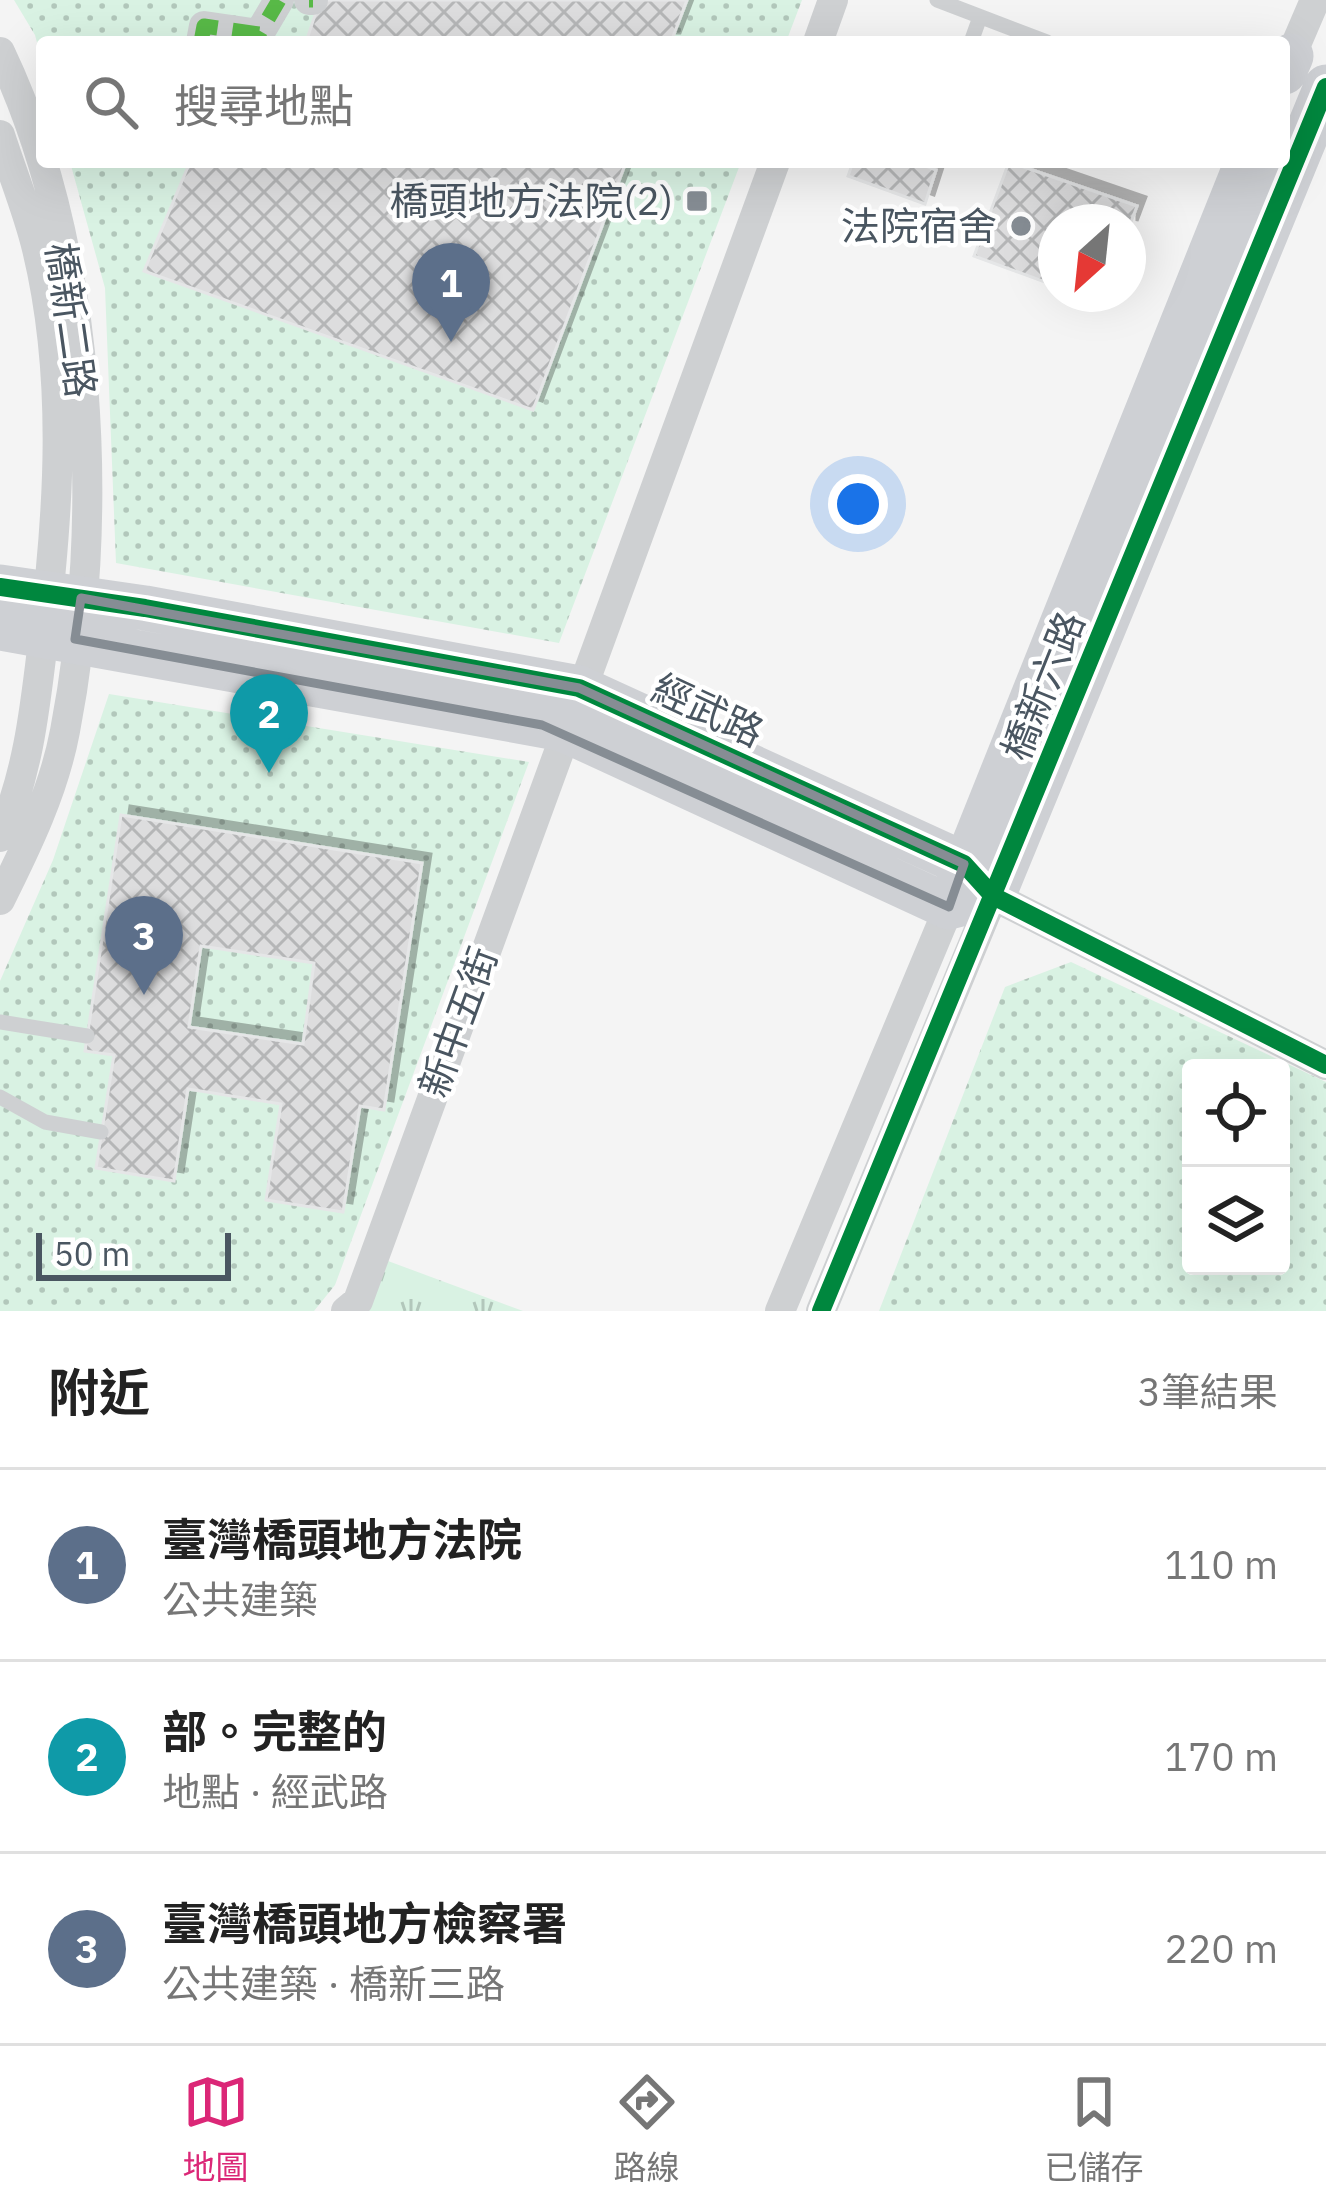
<!DOCTYPE html>
<html lang="zh-TW">
<head>
<meta charset="utf-8">
<style>
	body { margin:0; font-family:"IBM Plex Sans","Noto Sans TC",sans-serif; background:#f2f2f2; color:#222 }
	.controls { position:absolute; right:36px; bottom:36px; display:grid; overflow:hidden; border-radius:12px; box-shadow:0 12px 48px #0002 }
	.controls button { width:108px; height:108px; display:grid; place-items:center; padding:0; border:0; border-bottom:3px solid #e0e0e0; background:#fff; color:#222; font:60px sans-serif }
	.compass { position:absolute; left:1038px; top:204px; width:108px; height:108px; border-radius:50%; background:#fff; box-shadow:0 12px 48px #0002; rotate:207deg }
	.scale { position:absolute; left:36px; bottom:30px; width:195px; box-sizing:border-box; padding-left:12px; border:6px solid #4a5661; border-top:0; font-size:33px; line-height:42px; white-space:nowrap; color:#4a5661; -webkit-text-stroke:9px #fff; paint-order:stroke }
	.you { position:absolute; left:858px; top:504px; width:42px; height:42px; margin:-30px; border:9px solid #fff; border-radius:50%; background:#1a73e8; box-shadow:0 0 0 18px #1a73e833 }
	.badge { display:grid; place-items:center; width:78px; height:78px; border-radius:50%; background:#db2777; color:#fff; font-size:39px; font-weight:700 }
	.pin { position:absolute; translate:-50% -99px; filter:drop-shadow(0 3px 6px #0008) }
	.pin::after { content:''; position:absolute; top:63px; width:42px; height:36px; background:inherit; clip-path:polygon(0 0,100% 0,50% 100%) }
	.list { margin:0; padding:0; list-style:none }
	h2 { display:flex; justify-content:space-between; align-items:center; height:156px; margin:0; padding:0 48px; font-size:51px }
	h2 small { font-size:39px; font-weight:400; color:#767676 }
	.list li { display:grid; grid-template-columns:78px 1fr auto; gap:36px; align-items:center; box-sizing:border-box; height:192px; padding:0 48px; border-top:3px solid #e0e0e0 }
	.list b { display:block; font-size:45px; white-space:nowrap }
	.list p { margin:0; font-size:39px; white-space:nowrap; color:#767676 }
	.list em { font-size:39px; font-style:normal; color:#767676 }
	.icon { flex:none; width:66px; height:66px; fill:none; stroke:currentColor; stroke-width:2; stroke-linecap:round; stroke-linejoin:round }
	.map { position:relative; flex:none; width:1326px; height:1311px; overflow:hidden }
	.search { position:absolute; background:#fff; box-shadow:0 12px 48px #0002; left:36px; right:36px; top:36px; height:132px; display:flex; align-items:center; gap:30px; box-sizing:border-box; padding:0 42px; border-radius:12px; color:#767676; font-size:45px }
	.sheet { height:732px; background:#fff }
	nav { display:flex; justify-content:space-around; align-items:center; box-sizing:border-box; height:168px; border-top:3px solid #e0e0e0; background:#fff; font-size:33px; color:#767676 }
	nav a { display:grid; justify-items:center; gap:6px }
	nav .on { color:#db2777 }
	.map>svg:first-child { display:block }
	.grass { fill:url(#grass-dots); fill-rule:evenodd }
	.park { fill:url(#park-tufts) }
	.building { fill:url(#building-cross-hatch); stroke:#e5e6e7; stroke-width:3; fill-rule:evenodd; filter:url(#shadow) }
	.lines { fill:none; stroke-linecap:round; stroke-linejoin:round }
	.lane { stroke:#ced0d2; stroke-width:15 }
	.street { stroke:#ced0d2; stroke-width:30 }
	.secondary { stroke:#ced0d4; stroke-width:45 }
	.quiet { stroke:#58b947; stroke-width:15; stroke-dasharray:30 15; stroke-linecap:butt }
	.cycleway-casing { stroke:#fff; stroke-width:26 }
	.cycleway { stroke:#00873e; stroke-width:18 }
	.marked { fill:none; stroke:#868d94; stroke-width:9; stroke-linejoin:round }
	.poi-dot { fill:#868d94; stroke:#fff; stroke-width:4.5 }
	.labels { text-anchor:middle; stroke-width:9; stroke-linejoin:round; paint-order:stroke }
	.poi-label { font-size:39px; fill:#4a5661; stroke:#fff; text-anchor:end }
	.street-label { font-size:39px; fill:#4a5661; stroke:#fff }
</style>
</head>
<body>
<div class="map">
<svg width="1326" height="1311" viewBox="0 0 1326 1311">
	<defs>
		<pattern id="grass-dots" width="8" height="8" patternUnits="userSpaceOnUse" patternTransform="scale(3)"><rect width="8" height="8" fill="#d9f2e3"/><path d="M2 2h.1M6 6h.1" fill="none" stroke="#b2c7bb" stroke-width="1.8" stroke-linecap="round"/></pattern>
		<pattern id="park-tufts" width="24" height="20" patternUnits="userSpaceOnUse" patternTransform="scale(3)"><rect width="24" height="20" fill="#d9f2e3"/><path d="M3 7l-1-3M5 7V3M7 7l1-3M15 17l-1-3M17 17v-4M19 17l1-3" fill="none" stroke="#b2c7bb"/></pattern>
		<pattern id="building-cross-hatch" width="8" height="8" patternUnits="userSpaceOnUse" patternTransform="scale(3)"><rect width="8" height="8" fill="#ddddde"/><path d="M0 0l8 8M0 8l8-8" fill="none" stroke="#b5b6b7"/></pattern>
		<filter id="shadow"><feDropShadow dx="9" dy="-9" stdDeviation="0" flood-color="#0004"/></filter>
	</defs>
	<rect width="100%" height="100%" fill="#f4f4f4"/>
	<!-- grass -->
	<path class="grass" d="M14,0H802L786,42H42V61L35,35Z
		M70,162H741L559,643L116,563L105,288Z
		M109,694L529,762L335,1285L314,1311H0V981L53,860Z
		M1071,962L1326,1082V1311H879L1005,987ZM1281,1068V1266H1191V1068Z"/>
	<!-- park -->
	<path class="park" d="M388,1261L523,1311H369Z"/>
	<!-- building -->
	<path class="building" d="M320,0H687L671,42H306Z
		M190,162H626L533,410L144,271Z
		M853,162H915L936,170L925,204L848,176Z
		M1009,162L1137,206L1128,230V222H1056V286L974,256Z
		M121,815L422,863L384,1110L360,1106L343,1212L266,1200L281,1104L188,1089L174,1181L96,1168L114,1055L85,1051ZM201,946L314,963L303,1044L189,1027Z"/>
	<g class="lines">
		<!-- lane -->
		<path class="lane" d="M937,0L1047,42
			M971,42L980,17
			M0,1022L87,1036
			M0,1097L45,1122L101,1132"/>
		<!-- street -->
		<path class="street" d="M309,0H313
			M201,42L204,26L259,34L279,0
			M818,42L833,0
			M0,52C94,249 106,519 65,731C54,790 27,846 0,900
			M1291,56L1315,0
			M0,135C12,173 28,211 37,249C68,377 59,512 43,641C35,708 28,775 0,837
			M346,1311L358,1301L775,162
			M780,1311L949,907
			M821,1311L993,896L1326,1065"/>
		<!-- secondary -->
		<path class="secondary" d="M1284,72L1291,56
			M0,587L145,608L579,688L964,864L993,896
			M0,628L563,729L949,907L993,896
			M956,889L1247,162
			M993,896L1326,87"/>
		<!-- quiet -->
		<path class="quiet" d="M309,0H313
			M201,42L204,26L259,34L279,0"/>
		<!-- cycleway casing -->
		<g class="cycleway-casing">
			<path id="cycleway" d="M0,587L145,608L579,688L964,864L993,896L1326,1065
				M821,1311L1326,87"/>
		</g>
		<!-- cycleway -->
		<use href="#cycleway" class="cycleway"/>
	</g>
	<!-- marked area -->
	<path class="marked" d="M81,598L579,688L964,864L949,907L542,725L75,639Z"/>
	<!-- markers -->
	<g class="poi-dot">
		<rect x="685" y="189" width="24" height="24" rx="6"/>
		<circle cx="1021" cy="226" r="12"/>
	</g>
	<g class="labels">
		<!-- poi labels -->
		<g class="poi-label">
			<text x="673" y="215">橋頭地方法院(2)</text>
			<text x="997" y="240">法院宿舍</text>
		</g>
		<!-- street labels -->
		<g class="street-label">
			<text transform="translate(71 320) rotate(82)" y="14">橋新二路</text>
			<text transform="translate(1043 686) rotate(-68)" y="14">橋新六路</text>
			<text transform="translate(708 710) rotate(25)" y="14">經武路</text>
			<text transform="translate(458 1022) rotate(-70)" y="14">新中五街</text>
		</g>
	</g>
</svg>
<div class="controls">
<button><svg class="icon" aria-label="locate" viewBox="0 0 24 24"><circle cx="12" cy="12" r="6"/><path d="M12 2v4M12 18v4M2 12h4M18 12h4"/></svg></button>
<button><svg class="icon" aria-label="layers" viewBox="0 0 24 24"><path d="M12 4l9 5-9 5-9-5zM3 14l9 5 9-5"/></svg></button>
</div>
<svg class="compass" viewBox="-18 -18 36 36"><path d="M0-13l5 13h-10z" fill="#e53935"/><path d="M0 13l5-13h-10z" fill="#767676"/></svg>
<div class="scale">50 m</div>
<div class="you"></div>
<div class="pin badge" style="left:451px;top:342px;background:#5c6f8a">1</div>
<div class="pin badge" style="left:269px;top:773px;background:#0f9aa8">2</div>
<div class="pin badge" style="left:144px;top:995px;background:#5c6f8a">3</div>
<div class="search"><svg class="icon" aria-label="search" viewBox="0 0 24 24"><circle cx="10" cy="10" r="6"/><path d="M15 15l6 6"/></svg>搜尋地點</div>
</div>
<section class="sheet">
<h2>附近<small>3筆結果</small></h2>
<ul class="list">
<li><span class="badge" style="background:#5c6f8a">1</span><div><b>臺灣橋頭地方法院</b><p>公共建築</p></div><em>110 m</em></li>
<li><span class="badge" style="background:#0f9aa8">2</span><div><b>部。完整的</b><p>地點 · 經武路</p></div><em>170 m</em></li>
<li><span class="badge" style="background:#5c6f8a">3</span><div><b>臺灣橋頭地方檢察署</b><p>公共建築 · 橋新三路</p></div><em>220 m</em></li>
</ul>
</section>
<nav>
<a class="on"><svg class="icon" aria-label="map" viewBox="0 0 24 24"><path d="M3 6l6-2 6 2 6-2v14l-6 2-6-2-6 2zM9 4v14M15 6v14"/></svg>地圖</a>
<a><svg class="icon" aria-label="directions" viewBox="0 0 24 24"><path d="M12 3l9 9-9 9-9-9zM9 14v-3h6M13 9l2 2-2 2"/></svg>路線</a>
<a><svg class="icon" aria-label="saved" viewBox="0 0 24 24"><path d="M7 4h10v16l-5-4-5 4z"/></svg>已儲存</a>
</nav>
</body>
</html>
